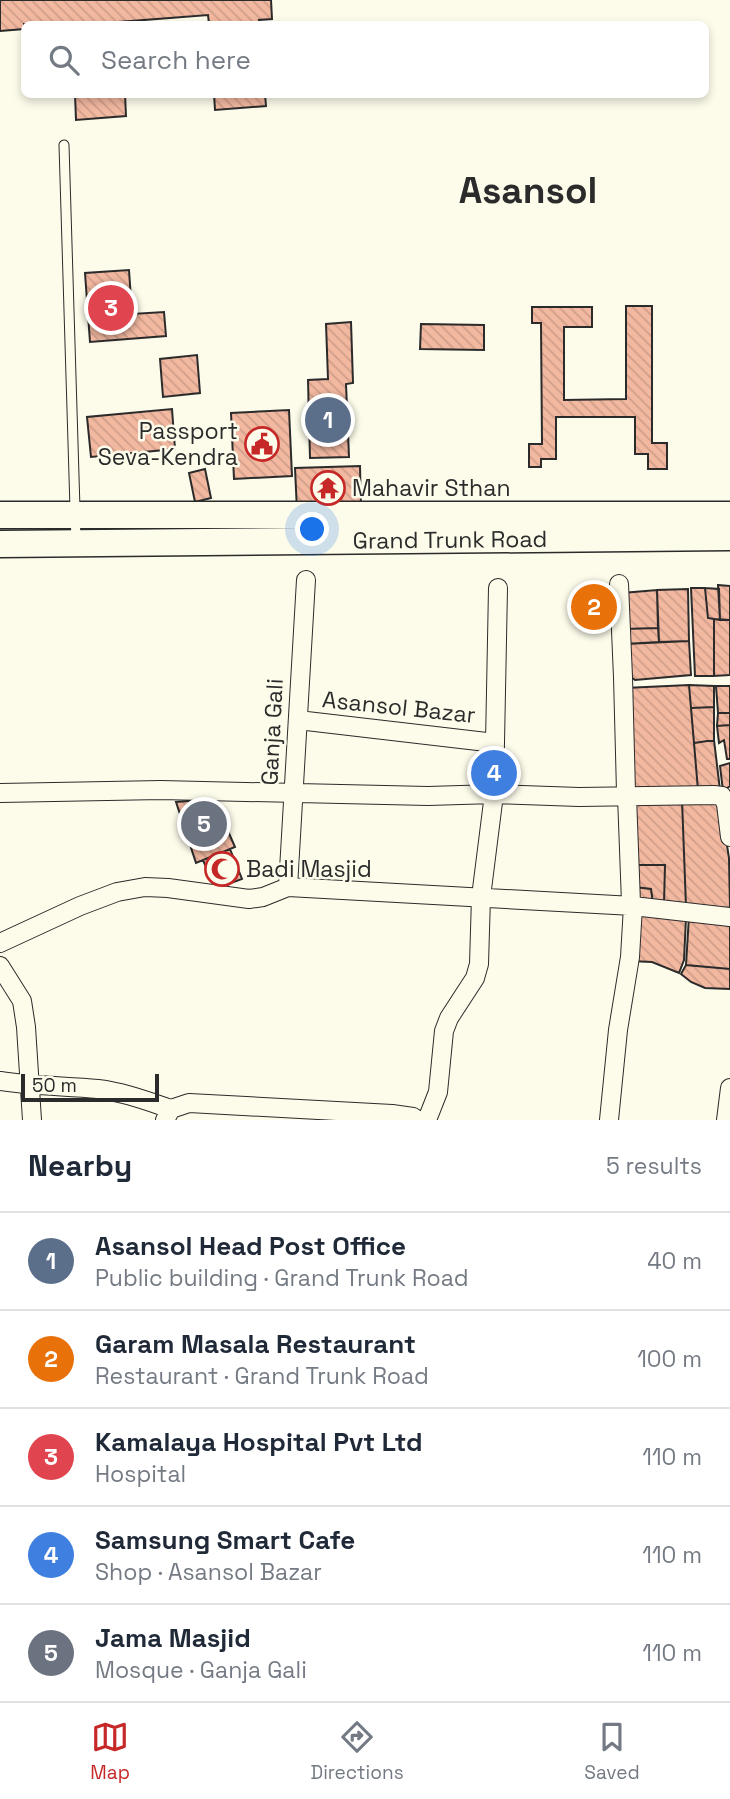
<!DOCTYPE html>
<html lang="en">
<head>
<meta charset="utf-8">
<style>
	body { margin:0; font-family:"Space Grotesk",sans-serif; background:#f6f6f7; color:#1f2937 }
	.scale { position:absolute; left:21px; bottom:18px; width:138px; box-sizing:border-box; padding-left:7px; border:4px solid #2b2b2b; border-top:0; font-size:19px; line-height:24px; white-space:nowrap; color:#2b2b2b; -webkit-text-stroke:5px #fdfbea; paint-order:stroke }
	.you { position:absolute; left:313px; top:530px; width:24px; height:24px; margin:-18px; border:5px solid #fff; border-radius:50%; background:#1a73e8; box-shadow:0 0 0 10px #1a73e833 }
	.badge { display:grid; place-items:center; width:46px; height:46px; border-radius:50%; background:#c62828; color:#fff; font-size:23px; font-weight:700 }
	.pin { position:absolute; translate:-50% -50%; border:4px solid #fff; box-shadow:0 2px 7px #0006 }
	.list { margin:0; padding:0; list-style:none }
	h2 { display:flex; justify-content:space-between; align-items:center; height:91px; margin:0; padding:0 28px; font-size:30px }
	h2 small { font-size:23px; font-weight:400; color:#747a83 }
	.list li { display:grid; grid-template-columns:46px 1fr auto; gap:21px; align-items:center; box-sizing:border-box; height:98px; padding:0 28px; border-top:2px solid #e0e1e3 }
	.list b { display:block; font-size:26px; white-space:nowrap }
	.list p { margin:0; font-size:23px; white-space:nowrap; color:#747a83 }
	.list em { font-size:23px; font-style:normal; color:#747a83 }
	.icon { flex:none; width:38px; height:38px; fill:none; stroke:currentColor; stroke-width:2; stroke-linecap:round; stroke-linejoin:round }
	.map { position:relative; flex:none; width:730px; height:1120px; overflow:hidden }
	.search { position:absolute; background:#fff; box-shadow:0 4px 10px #0003; left:21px; right:21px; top:21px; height:77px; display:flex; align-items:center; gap:18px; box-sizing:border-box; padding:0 24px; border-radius:10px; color:#747a83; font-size:26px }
	.sheet { height:581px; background:#fff }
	nav { display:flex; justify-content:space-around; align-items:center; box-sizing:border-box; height:98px; border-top:2px solid #e0e1e3; background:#fff; font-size:19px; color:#747a83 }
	nav a { display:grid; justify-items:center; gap:4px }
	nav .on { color:#c62828 }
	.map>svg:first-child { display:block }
	.building { fill:url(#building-back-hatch); stroke:#2b2b2b; stroke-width:2 }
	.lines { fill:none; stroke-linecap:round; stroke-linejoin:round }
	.service-casing { stroke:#2b2b2b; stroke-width:11 }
	.minor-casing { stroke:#2b2b2b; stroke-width:20 }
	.primary-casing { stroke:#2b2b2b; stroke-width:29 }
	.service { stroke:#fdfbea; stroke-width:9 }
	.minor { stroke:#fdfbea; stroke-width:18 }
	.primary { stroke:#fdfbea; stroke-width:26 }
	.labels { text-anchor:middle; stroke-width:5; stroke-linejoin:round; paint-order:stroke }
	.poi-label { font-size:23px; fill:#2b2b2b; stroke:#fdfbea; text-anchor:start }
	.street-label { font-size:23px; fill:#2b2b2b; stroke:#fdfbea }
	.town-label { font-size:37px; font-weight:bold; fill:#2b2b2b; stroke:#fdfbea }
</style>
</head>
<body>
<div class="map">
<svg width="730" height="1120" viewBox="0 0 730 1120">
	<defs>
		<pattern id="building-back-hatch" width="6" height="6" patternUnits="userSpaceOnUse" patternTransform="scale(1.75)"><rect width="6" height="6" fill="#f2b8a0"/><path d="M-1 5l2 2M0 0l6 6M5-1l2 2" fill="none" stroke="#d09e8a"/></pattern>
	</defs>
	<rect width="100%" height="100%" fill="#fdfbea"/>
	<!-- building -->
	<path class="building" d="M0,0H271L272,19L259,20L260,24H209L208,15L119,22L120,24H24V29L0,31Z
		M75,94H125L126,116L76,120Z
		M214,94H265L266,106L215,110Z
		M129,270L132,314L164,312L166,336L90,342L85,273Z
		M626,306H652V443H667V469H648V454H635V417H556V459H541V467H529V444H542L541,323H532V307H592V327H564V400L626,399Z
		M351,322L353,383L346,384L349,457L310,458L308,380L328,379L326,324Z
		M421,324L484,325V350L420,349Z
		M197,355L200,393L163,397L160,359Z
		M172,409L175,449L91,457L87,417Z
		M289,410L292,476L234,479L231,413Z
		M360,466L361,509L297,511L295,468Z
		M205,469L211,498L195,502L189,473Z
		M718,585L730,586V620H720Z
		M691,588H705L708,618L714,619V676H695Z
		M705,588L719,589L720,620L708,618Z
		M688,589L689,641L659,642L657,590Z
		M657,590L658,628L624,629L622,593Z
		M714,619L730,620V675L714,676Z
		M658,628L659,642L625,644L624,629Z
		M689,641L691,675L635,680L631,677L625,644Z
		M689,685L698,790L628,793L625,688Z
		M689,685L714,686V707L691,708Z
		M716,686H730V713H718Z
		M714,707V740L694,743L691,708Z
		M718,713H730V725L717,726Z
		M730,725V759H727L724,740L719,743L717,726Z
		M714,740L720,790H698L694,743Z
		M730,763V786L723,791L720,766Z
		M214,799L235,847L196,863L176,802Z
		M682,800H720L729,858L730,908L686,906Z
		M682,800L686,906L664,904L665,865H634L633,801Z
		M230,849L242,879L215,889L203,860Z
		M634,865H665L664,904L653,903L651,889L635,887Z
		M635,887L651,889L653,903L635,902Z
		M634,912L686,918L684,960L679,973L652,962L631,961Z
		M689,916L730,917V969L686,965Z
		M686,965L730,969V989L705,988L691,982L681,974Z"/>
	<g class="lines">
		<!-- service casing -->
		<g class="service-casing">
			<path id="service" d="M64,145L76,542"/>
		</g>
		<!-- minor casing -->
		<g class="minor-casing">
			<path id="minor" d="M298,720L495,743
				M0,793L161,790L428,796L494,794L579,797L714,795L722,796L726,804L730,837
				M288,887L306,580
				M0,943L80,906L117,892L145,887L168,888L249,899L263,897L288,887L633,906L730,917
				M0,966L22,1001L26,1027L32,1120
				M0,1081C32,1086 65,1086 98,1089C123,1092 147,1101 171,1109
				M165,1120L171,1109L189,1103L392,1114L413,1117L417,1120
				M427,1120L438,1092L444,1031L449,1018L475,978L479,964L481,897L494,794L498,588
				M609,1120L618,1030L630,957L633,906L631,903L627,796L626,792L623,677L619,584
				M726,1120L730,1088"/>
		</g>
		<!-- primary casing -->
		<g class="primary-casing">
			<g id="primary">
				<path d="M0,515H730"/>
				<path id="s1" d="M0,544L730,537"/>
			</g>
		</g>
		<!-- service -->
		<use href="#service" class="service"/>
		<!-- minor -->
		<use href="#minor" class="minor"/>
		<!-- primary -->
		<use href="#primary" class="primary"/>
	</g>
	<!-- icons -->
	<defs>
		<g id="civic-ring" transform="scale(1.75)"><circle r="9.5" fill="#fdfbea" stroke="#c62828" stroke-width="1.5"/><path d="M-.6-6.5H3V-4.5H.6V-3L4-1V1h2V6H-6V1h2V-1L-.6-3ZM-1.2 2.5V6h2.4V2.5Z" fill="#c62828"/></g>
		<g id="temple-ring" transform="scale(1.75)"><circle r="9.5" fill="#fdfbea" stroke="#c62828" stroke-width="1.5"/><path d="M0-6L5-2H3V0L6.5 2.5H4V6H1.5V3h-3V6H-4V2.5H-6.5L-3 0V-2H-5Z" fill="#c62828"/></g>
		<g id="mosque-ring" transform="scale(1.75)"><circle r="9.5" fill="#fdfbea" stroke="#c62828" stroke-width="1.5"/><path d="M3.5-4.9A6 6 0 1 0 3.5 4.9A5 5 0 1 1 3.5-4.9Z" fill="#c62828"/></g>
	</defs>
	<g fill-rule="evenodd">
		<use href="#civic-ring" x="262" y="444"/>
		<use href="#temple-ring" x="328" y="488"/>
		<use href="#mosque-ring" x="222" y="869"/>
	</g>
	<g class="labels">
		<!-- poi labels -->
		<g class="poi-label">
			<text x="238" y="439" text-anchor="end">Passport<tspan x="238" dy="26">Seva-Kendra</tspan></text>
			<text x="352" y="496">Mahavir Sthan</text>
			<text x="246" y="877">Badi Masjid</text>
		</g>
		<!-- street labels -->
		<g class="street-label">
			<text dy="8" stroke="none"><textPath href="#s1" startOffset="450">Grand Trunk Road</textPath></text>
			<text transform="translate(399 707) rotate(6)" y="8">Asansol Bazar</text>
			<text transform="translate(272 732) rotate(-87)" y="8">Ganja Gali</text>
		</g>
		<!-- town labels -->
		<g class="town-label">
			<text x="528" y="203">Asansol</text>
		</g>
	</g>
</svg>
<div class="scale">50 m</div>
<div class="you"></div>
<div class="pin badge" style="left:328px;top:420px;background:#5c6f8a">1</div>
<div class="pin badge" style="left:594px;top:607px;background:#e8710a">2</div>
<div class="pin badge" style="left:111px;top:308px;background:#e0444e">3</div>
<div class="pin badge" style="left:494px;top:773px;background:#3f7fe0">4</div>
<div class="pin badge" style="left:204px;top:824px;background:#6b7280">5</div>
<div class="search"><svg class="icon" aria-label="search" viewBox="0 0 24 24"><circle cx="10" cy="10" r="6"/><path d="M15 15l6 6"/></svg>Search here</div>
</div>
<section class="sheet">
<h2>Nearby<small>5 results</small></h2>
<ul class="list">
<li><span class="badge" style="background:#5c6f8a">1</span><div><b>Asansol Head Post Office</b><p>Public building · Grand Trunk Road</p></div><em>40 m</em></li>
<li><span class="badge" style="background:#e8710a">2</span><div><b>Garam Masala Restaurant</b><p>Restaurant · Grand Trunk Road</p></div><em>100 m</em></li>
<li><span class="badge" style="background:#e0444e">3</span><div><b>Kamalaya Hospital Pvt Ltd</b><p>Hospital</p></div><em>110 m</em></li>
<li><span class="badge" style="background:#3f7fe0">4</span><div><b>Samsung Smart Cafe</b><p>Shop · Asansol Bazar</p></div><em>110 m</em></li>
<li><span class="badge" style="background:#6b7280">5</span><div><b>Jama Masjid</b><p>Mosque · Ganja Gali</p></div><em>110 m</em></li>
</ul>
</section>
<nav>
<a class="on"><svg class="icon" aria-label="map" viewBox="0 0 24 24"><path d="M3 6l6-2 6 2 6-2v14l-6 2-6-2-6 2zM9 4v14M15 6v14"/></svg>Map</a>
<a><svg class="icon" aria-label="directions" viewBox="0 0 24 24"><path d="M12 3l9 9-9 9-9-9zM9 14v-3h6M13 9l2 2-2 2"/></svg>Directions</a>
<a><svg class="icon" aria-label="saved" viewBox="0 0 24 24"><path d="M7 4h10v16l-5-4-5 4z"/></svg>Saved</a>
</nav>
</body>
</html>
